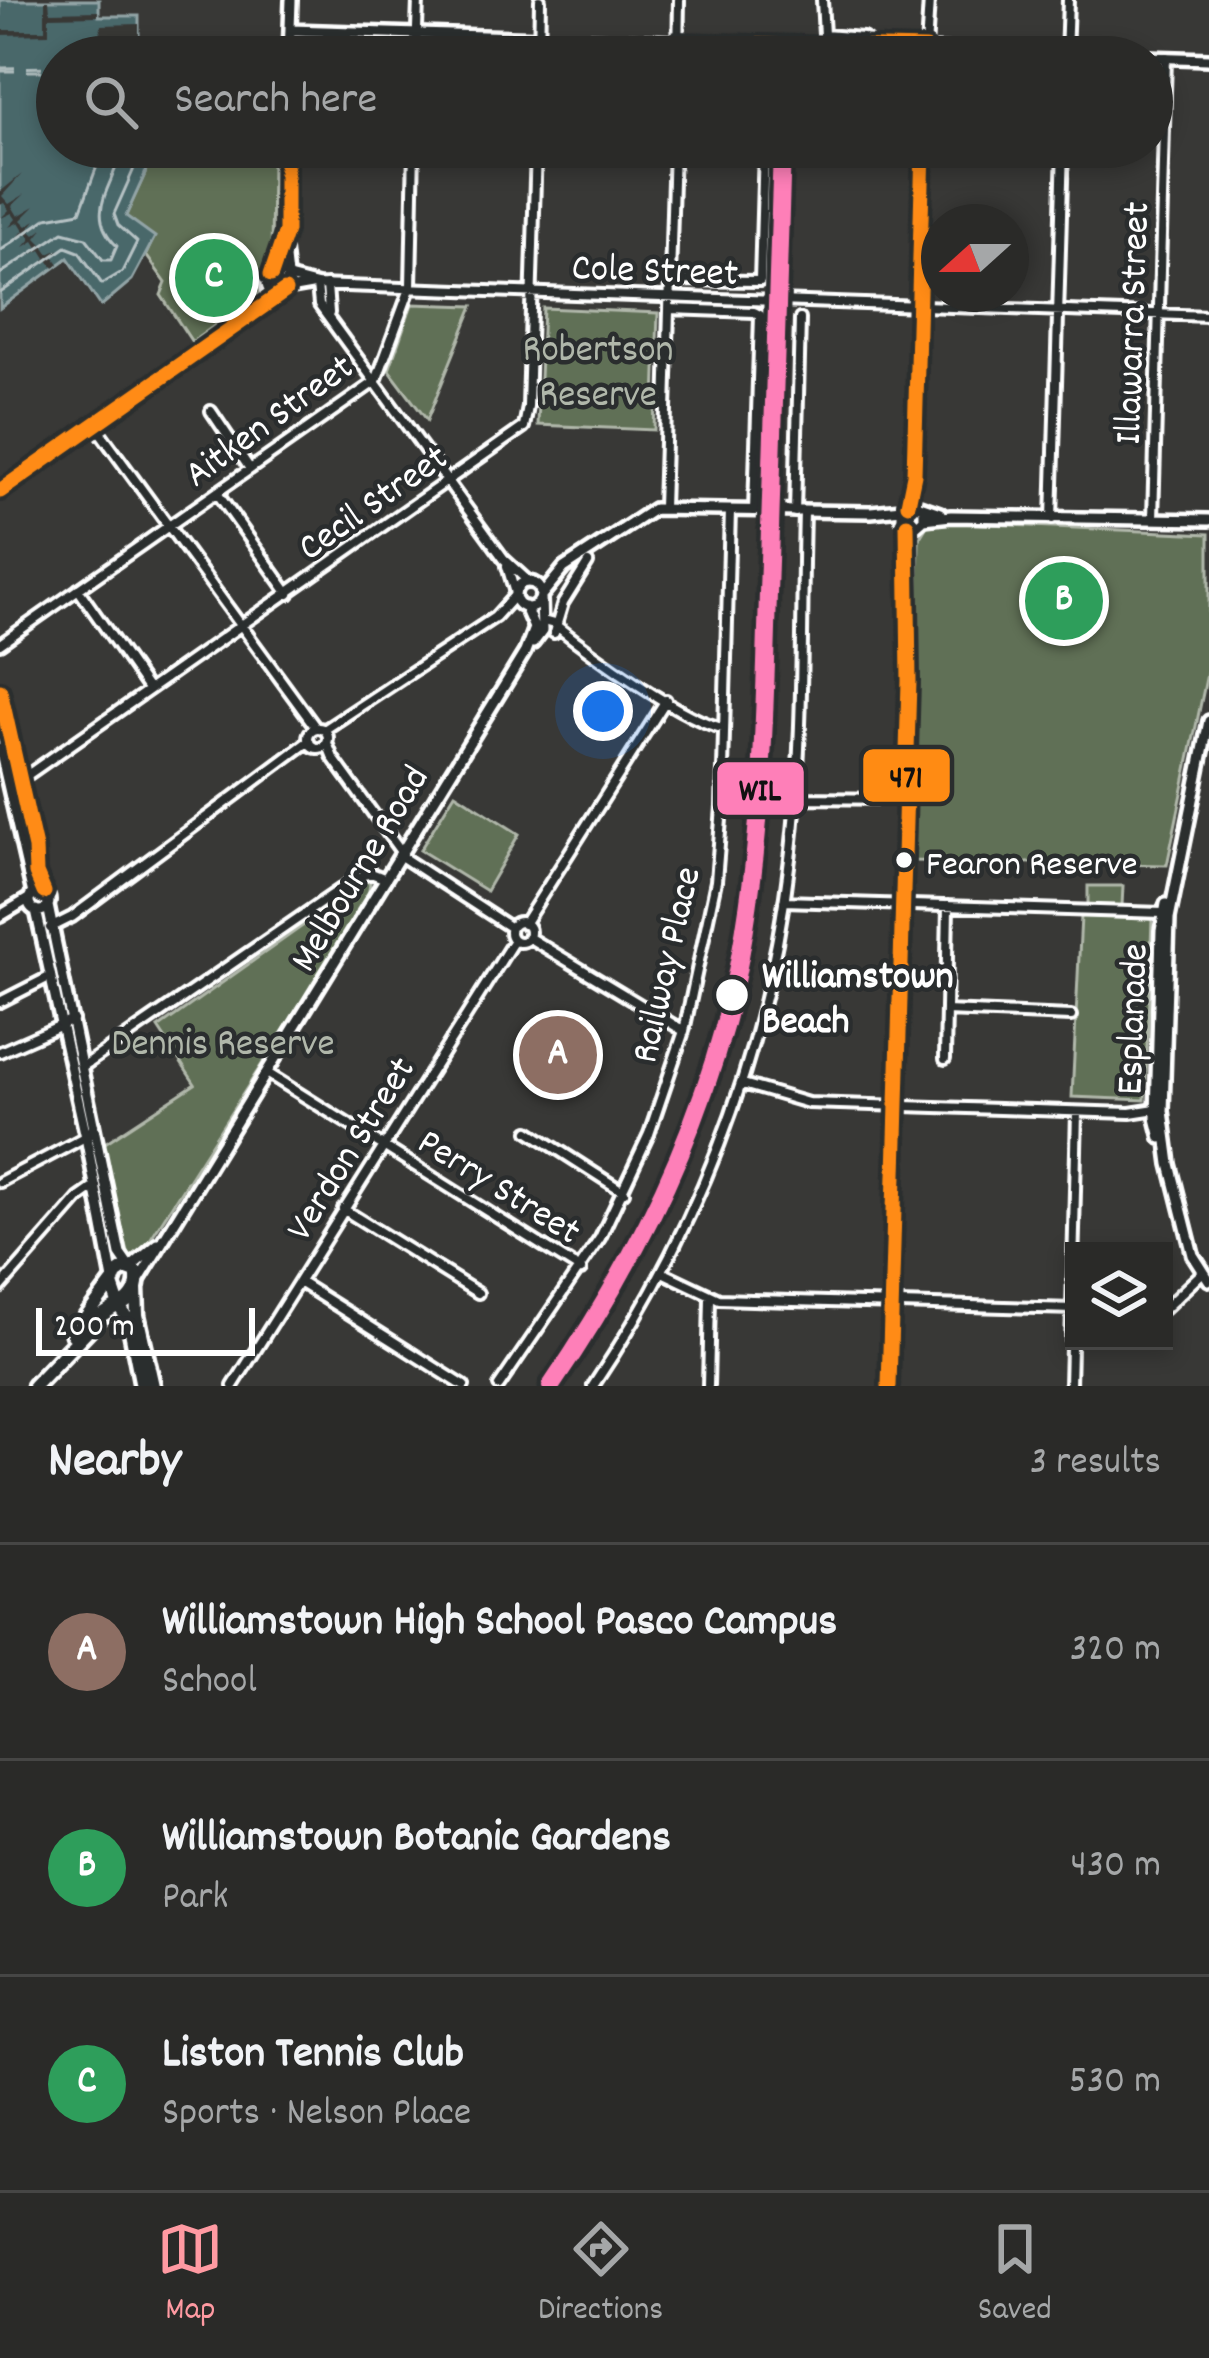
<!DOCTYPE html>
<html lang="en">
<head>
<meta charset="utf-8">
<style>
	body { margin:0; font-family:Dekko,sans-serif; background:#323230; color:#f1f3f6 }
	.controls { position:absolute; right:36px; bottom:36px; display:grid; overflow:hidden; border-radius:0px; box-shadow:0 6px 18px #0003 }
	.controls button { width:108px; height:108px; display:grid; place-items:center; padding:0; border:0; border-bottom:3px solid #464645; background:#2a2a28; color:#f1f3f6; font:60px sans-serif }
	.compass { position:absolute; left:921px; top:204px; width:108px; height:108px; border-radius:50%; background:#2a2a28; box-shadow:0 6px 18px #0003; rotate:249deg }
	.scale { position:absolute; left:36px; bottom:30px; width:219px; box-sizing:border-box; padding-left:12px; border:6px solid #fff; border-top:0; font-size:33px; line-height:42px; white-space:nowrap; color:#fff; -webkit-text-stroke:9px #2a2d2e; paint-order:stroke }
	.you { position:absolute; left:603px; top:711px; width:42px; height:42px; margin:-30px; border:9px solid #fff; border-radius:50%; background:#1a73e8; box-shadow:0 0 0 18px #1a73e833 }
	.badge { display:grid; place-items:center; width:78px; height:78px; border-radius:50%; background:#ff9aa2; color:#fff; font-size:39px; font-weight:700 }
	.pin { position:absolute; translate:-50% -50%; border:6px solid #fff; box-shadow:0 3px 12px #0006 }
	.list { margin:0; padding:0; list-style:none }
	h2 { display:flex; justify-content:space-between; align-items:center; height:156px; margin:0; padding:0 48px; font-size:51px }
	h2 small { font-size:39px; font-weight:400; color:#a5a7a8 }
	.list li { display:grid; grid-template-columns:78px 1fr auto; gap:36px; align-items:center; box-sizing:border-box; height:216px; padding:0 48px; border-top:3px solid #464645 }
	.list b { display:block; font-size:45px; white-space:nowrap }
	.list p { margin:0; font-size:39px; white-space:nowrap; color:#a5a7a8 }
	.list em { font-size:39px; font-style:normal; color:#a5a7a8 }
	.icon { flex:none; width:66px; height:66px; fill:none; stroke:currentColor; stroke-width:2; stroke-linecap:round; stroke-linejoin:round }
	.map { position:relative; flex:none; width:1209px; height:1386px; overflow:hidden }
	.search { position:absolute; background:#2a2a28; box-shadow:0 6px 18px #0003; left:36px; right:36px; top:36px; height:132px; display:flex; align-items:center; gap:30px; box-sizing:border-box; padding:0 42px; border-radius:66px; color:#a5a7a8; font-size:45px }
	.sheet { height:804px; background:#2a2a28 }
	nav { display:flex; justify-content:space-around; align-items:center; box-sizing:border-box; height:168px; border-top:3px solid #464645; background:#2a2a28; font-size:33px; color:#a5a7a8 }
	nav a { display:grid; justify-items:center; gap:6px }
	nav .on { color:#ff9aa2 }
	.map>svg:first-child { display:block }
	.green { fill:#616f56; stroke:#b0b7aa; stroke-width:3 }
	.water { fill:#49676b; stroke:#92a4a6; stroke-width:3 }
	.pier { fill:#383836 }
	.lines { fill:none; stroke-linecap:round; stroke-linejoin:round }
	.shore { stroke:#b6c2c4; stroke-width:3 }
	.ferry { stroke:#adbbbc; stroke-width:3; stroke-dasharray:15 12; stroke-linecap:butt }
	.minor-casing { stroke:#fff; stroke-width:16 }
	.tertiary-casing { stroke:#fff; stroke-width:18 }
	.primary-casing { stroke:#fff; stroke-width:21 }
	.minor { stroke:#2a2d2e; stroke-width:8 }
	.tertiary { stroke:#2a2d2e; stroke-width:9 }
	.primary { stroke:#2a2d2e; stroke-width:12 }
	.bus-1-casing { stroke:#2a2d2e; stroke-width:24 }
	.bus-1 { stroke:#ff8b13; stroke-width:15 }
	.rail-1-casing { stroke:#2a2d2e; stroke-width:27 }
	.rail-1 { stroke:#fe7fb8; stroke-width:18 }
	.bus-dot { fill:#fff; stroke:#2a2d2e; stroke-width:4.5 }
	.labels { text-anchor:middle; stroke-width:9; stroke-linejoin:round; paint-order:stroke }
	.bus-label { font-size:36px; fill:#fff; stroke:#2a2d2e; text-anchor:start }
	.street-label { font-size:39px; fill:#fff; stroke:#2a2d2e }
	.park-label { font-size:39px; fill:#b0b7aa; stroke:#2a2d2e }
	.stop-label { font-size:39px; font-weight:bold; fill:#fff; stroke:#2a2d2e; text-anchor:start }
	.line-badge { stroke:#2a2d2e; stroke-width:4.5 }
	.pale-badge-label { font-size:33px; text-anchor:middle; font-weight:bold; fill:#111 }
</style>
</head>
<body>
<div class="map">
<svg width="1209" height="1386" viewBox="0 0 1209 1386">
	<rect width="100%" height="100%" fill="#383836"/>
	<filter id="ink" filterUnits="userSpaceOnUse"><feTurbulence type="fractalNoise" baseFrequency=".00833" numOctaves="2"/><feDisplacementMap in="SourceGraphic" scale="24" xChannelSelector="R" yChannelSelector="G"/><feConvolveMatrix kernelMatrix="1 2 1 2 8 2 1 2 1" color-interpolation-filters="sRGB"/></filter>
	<g filter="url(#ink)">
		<!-- green -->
		<path class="green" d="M150,147H272L271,267L260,278L262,291L192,342L161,295L166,283L146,255L154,237L125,217L145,174Z
			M412,304L473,306L427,420L389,370Z
			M543,308L658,313L654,430L538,425Z
			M945,522L1209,534V664L1167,865L913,861L919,539L927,526Z
			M455,793L519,834L486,891L420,850Z
			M366,881L370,883L368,898L144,1249L130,1261L102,1145L195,1084L158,1028Z
			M1088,886H1123L1122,906L1088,905Z
			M1081,916L1152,919L1145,1100L1072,1097Z"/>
		<!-- water -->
		<path class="water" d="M0,0H99V16H139V57H57V147H150L145,174L126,216L155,237L132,280L101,306L68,258L0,308Z"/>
		<!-- pier -->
		<path class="pier" d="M45,0H49L50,12L98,11V16L49,17V34L0,35V30H45Z
			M139,24V57H101V51L79,52V48L101,47L100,43H79L78,39L100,38L101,25Z
			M22,174L2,196L9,204L25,194L12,206L18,216L35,206L21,220L27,226L36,220L29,229L35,235L43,229L36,238L43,245L52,240L44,247L49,254L60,249L53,255L59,264L54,268L48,260L39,266L46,258L41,250L31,255L39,249L34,241L24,247L31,239L27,232L17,238L24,230L19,222L9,227L16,219L12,213L1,218L9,210L4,203L0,205V192Z"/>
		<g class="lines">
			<!-- shore -->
			<path class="shore" d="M0,251L47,218L80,212L104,147
				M0,274L63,232L86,238L103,260H111L117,246C82,212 115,186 122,147
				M0,293L66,247L79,252L102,284L122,272L137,242L118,225L114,214L133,171L138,147"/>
			<!-- ferry -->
			<path class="ferry" d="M0,68L57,67
				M0,71H57"/>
			<!-- minor casing -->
			<g class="minor-casing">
				<path id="minor" d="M822,0L824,35L863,38L875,48
					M926,49L929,0
					M1066,56L1068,0
					M416,57L418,0
					M539,57L540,0
					M678,57L679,0
					M287,277L317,285L1209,316
					M670,280L760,281L764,147
					M317,285L319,305L504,559L529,582
					M327,285L329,313
					M286,290L314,285
					M670,309L754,312L760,315L754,511
					M211,411L250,469
					M94,424L316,728
					M217,493L289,594
					M663,508L674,147
					M795,512L800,319
					M1052,519L1063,147
					M1153,519L1166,57
					M507,566L515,593
					M78,589L148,689
					M543,621L554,624C587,650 685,723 724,728
					M554,633L563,603L588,563
					M0,644L376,381L411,286L414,147
					M308 738a10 10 0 1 1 20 0a10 10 0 1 1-20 0Z
					M324,730L495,617L515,595
					M327,743L333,758L401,852
					M17,777L29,774L524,427L528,407L536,147
					M795,798L906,799
					M399,855L511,928
					M784,901L1163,913
					M510 932a10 10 0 1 1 20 0a10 10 0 1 1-20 0Z
					M524,924L666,700
					M50,928L72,917L309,741
					M528,937L684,1031
					M0,1002L51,976
					M946,1011L1071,1016
					M0,1052L73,1020
					M945,1059L948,906
					M82,1067L358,877L371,873L386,879
					M267,1073L581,1270
					M743,1084L808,1103L1130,1113L1156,1109
					M529,1131L624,1192
					M0,1182L89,1135L94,1125
					M343,1209L478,1293
					M662,1272L719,1299L1074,1309
					M299,1282L464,1386
					M0,1288L79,1198L96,1186
					M1164,1309L1202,1273
					M233,1386L514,940
					M499,1386L600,1238L649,1134L684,1031L716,881L722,807L730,510
					M593,1386C702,1224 769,1045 791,851C804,739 801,624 804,512
					M708,1386L710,1298
					M1070,1386L1077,1112"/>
			</g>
			<!-- tertiary casing -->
			<g class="tertiary-casing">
				<path id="tertiary" d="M290,30L1209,59
					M289,57L291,0
					M286,147L283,241L287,276
					M267 283a11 11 0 1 1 22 0a11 11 0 1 1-22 0Z
					M0,491L285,291
					M908,504L914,475L923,147
					M924,510V519L916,526L907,525L902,519V509L911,503L940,513
					M924,519L951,516L1209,520
					M515 595a13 13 0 1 1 26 0a13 13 0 1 1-26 0Z
					M541,596L564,568L654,509L871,512L902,509
					M533,643L542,631L541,598
					M0,691L35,848L36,873L44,892
					M1209,721L1169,918L1163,1111L1170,1164L1193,1255L1209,1280
					M0,749L33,894
					M29 901a10 10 0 1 1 20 0a10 10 0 1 1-20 0Z
					M48,906L120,1254L129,1267
					M36,910L86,1137L113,1280
					M0,916L30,898
					M1161,1138L1156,1118L1161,931L1166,904
					M130,1268L158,1244
					M137,1283L525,652L534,628L525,607
					M889,1386L909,681L907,525"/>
			</g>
			<!-- primary casing -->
			<g class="primary-casing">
				<path id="primary" d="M125,1268L136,1272C140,1286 133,1301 119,1306L112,1285L116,1274Z
					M136,1288L137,1315L153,1386
					M119,1306L129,1321L142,1386
					M73,1335L112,1283
					M34,1386L101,1316L118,1305"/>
			</g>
			<!-- minor -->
			<use href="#minor" class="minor"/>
			<!-- tertiary -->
			<use href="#tertiary" class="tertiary"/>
			<!-- primary -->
			<use href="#primary" class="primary"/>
			<!-- bus-1 casing -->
			<g class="bus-1-casing">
				<path id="bus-1" d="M677,43L926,49
					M271,275L286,231V147
					M0,491L285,291
					M908,504L914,475L923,147
					M0,691L35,848L36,873L44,892
					M889,1386L909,681L907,525"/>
			</g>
			<!-- bus-1 -->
			<use href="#bus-1" class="bus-1"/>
			<!-- rail-1 casing -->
			<g class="rail-1-casing">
				<path id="rail-1" d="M551,1386C627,1275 688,1158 724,1027C762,885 764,739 768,593C773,444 777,296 782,147"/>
			</g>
			<!-- rail-1 -->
			<use href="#rail-1" class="rail-1"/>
		</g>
	</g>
	<!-- markers -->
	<g class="bus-dot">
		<circle cx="904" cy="860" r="10"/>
		<circle cx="732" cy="995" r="18"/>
	</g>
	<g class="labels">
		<!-- bus labels -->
		<g class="bus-label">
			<text x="926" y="874">Fearon Reserve</text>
		</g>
		<!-- street labels -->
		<g class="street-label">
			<text transform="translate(655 267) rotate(2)" y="14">Cole Street</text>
			<text transform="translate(1129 323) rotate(-88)" y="14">Illawarra Street</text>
			<text transform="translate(267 418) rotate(-36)" y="14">Aitken Street</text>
			<text transform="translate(371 500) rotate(-35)" y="14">Cecil Street</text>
			<text transform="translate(357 867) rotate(-59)" y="14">Melbourne Road</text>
			<text transform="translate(663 964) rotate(-77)" y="14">Railway Place</text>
			<text transform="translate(1129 1019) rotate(-88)" y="14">Esplanade</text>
			<text transform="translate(348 1147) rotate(-58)" y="14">Verdon Street</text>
			<text transform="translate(501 1184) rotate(32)" y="14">Perry Street</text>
		</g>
		<!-- park labels -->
		<g class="park-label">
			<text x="598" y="360">Robertson<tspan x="598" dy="45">Reserve</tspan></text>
			<text x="223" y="1054">Dennis Reserve</text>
		</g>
		<!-- stop labels -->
		<g class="stop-label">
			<text x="762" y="987">Williamstown<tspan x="762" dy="45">Beach</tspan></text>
		</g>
	</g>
	<g class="line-badge">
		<rect x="861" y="747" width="91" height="57" rx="12" fill="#ff8b13"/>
		<rect x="715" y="760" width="91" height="57" rx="12" fill="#fe7fb8"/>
	</g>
	<g class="pale-badge-label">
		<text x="906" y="787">471</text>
		<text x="760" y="800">WIL</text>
	</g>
</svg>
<div class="controls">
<button><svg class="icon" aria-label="layers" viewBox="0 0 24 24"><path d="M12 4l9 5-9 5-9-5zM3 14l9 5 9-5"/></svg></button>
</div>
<svg class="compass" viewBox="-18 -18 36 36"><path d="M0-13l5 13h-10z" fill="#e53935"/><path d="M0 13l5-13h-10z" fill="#a5a7a8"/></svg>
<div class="scale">200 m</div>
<div class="you"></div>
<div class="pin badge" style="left:558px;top:1055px;background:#8d6e63">A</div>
<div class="pin badge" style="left:1064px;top:601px;background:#2e9e5b">B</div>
<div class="pin badge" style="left:214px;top:278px;background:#2e9e5b">C</div>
<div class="search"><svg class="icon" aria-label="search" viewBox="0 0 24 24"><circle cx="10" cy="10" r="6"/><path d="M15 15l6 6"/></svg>Search here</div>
</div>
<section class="sheet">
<h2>Nearby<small>3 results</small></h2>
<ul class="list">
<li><span class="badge" style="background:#8d6e63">A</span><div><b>Williamstown High School Pasco Campus</b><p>School</p></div><em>320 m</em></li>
<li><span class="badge" style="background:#2e9e5b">B</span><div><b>Williamstown Botanic Gardens</b><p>Park</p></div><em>430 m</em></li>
<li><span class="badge" style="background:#2e9e5b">C</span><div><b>Liston Tennis Club</b><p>Sports · Nelson Place</p></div><em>530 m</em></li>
</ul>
</section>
<nav>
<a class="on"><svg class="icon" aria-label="map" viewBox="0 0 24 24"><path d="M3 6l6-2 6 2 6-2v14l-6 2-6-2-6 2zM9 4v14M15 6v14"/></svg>Map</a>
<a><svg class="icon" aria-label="directions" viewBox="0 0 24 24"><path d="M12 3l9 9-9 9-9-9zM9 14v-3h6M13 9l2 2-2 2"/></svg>Directions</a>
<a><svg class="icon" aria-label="saved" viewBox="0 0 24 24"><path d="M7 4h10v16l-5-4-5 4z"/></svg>Saved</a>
</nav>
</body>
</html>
